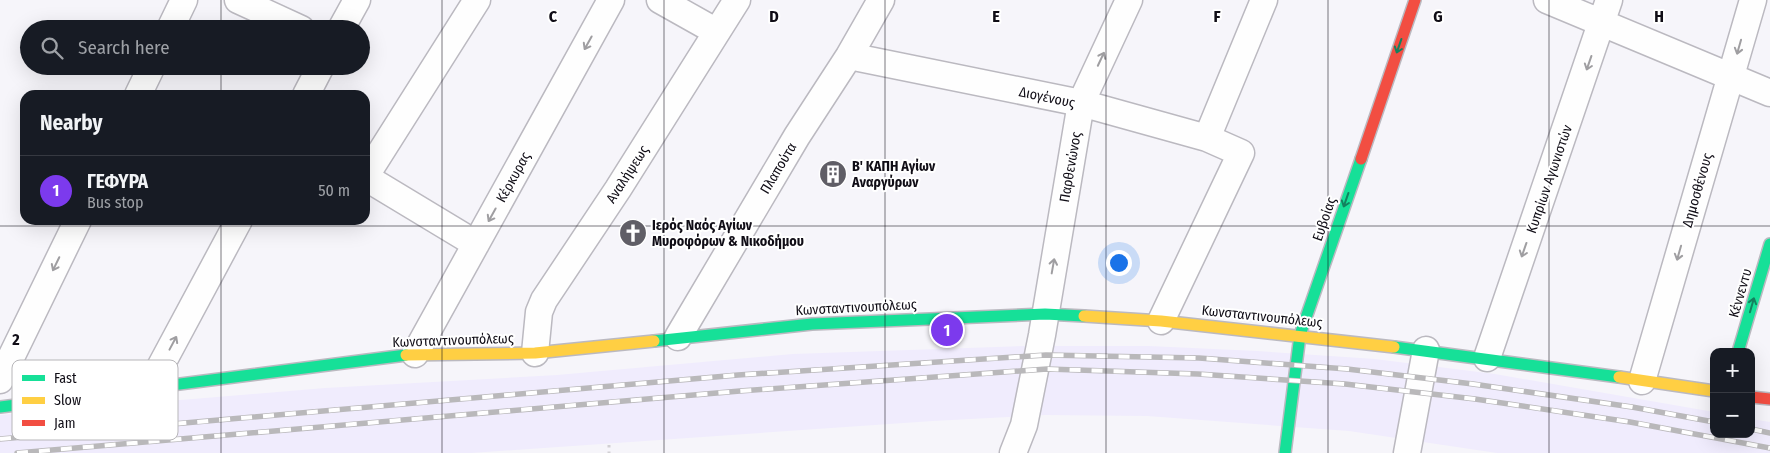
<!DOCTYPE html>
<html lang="en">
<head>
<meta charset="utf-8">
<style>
	body { margin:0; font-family:"Fira Sans Condensed",sans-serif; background:#242831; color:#f1f3f6 }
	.controls { position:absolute; right:15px; bottom:15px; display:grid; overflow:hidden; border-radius:10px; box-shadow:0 5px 20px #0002 }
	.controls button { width:45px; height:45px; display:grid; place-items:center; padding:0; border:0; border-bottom:1px solid #363941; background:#171b24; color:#f1f3f6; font:25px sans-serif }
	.you { position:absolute; left:1118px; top:262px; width:18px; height:18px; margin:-12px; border:4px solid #fff; border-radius:50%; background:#1a73e8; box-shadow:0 0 0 8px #1a73e833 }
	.badge { display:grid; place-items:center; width:32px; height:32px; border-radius:50%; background:#7c3aed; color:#fff; font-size:16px; font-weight:700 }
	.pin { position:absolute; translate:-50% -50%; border:2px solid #fff; box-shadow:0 1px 5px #0006 }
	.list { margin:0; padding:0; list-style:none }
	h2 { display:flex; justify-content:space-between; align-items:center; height:65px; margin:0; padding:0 20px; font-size:21px }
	h2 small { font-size:16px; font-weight:400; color:#9ea1a6 }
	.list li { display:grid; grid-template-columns:32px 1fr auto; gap:15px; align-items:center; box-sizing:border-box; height:70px; padding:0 20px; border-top:1px solid #363941 }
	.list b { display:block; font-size:19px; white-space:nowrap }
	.list p { margin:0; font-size:16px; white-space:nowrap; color:#9ea1a6 }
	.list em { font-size:16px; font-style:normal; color:#9ea1a6 }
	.icon { flex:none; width:28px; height:28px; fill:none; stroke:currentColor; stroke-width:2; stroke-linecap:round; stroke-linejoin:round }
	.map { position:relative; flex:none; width:1770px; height:453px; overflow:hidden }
	.search { position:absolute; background:#171b24; box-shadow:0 5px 20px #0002; left:20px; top:20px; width:350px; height:55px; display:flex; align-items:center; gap:12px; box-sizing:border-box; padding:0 18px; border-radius:28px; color:#9ea1a6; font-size:19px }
	.panel { position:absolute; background:#171b24; box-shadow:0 5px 20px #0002; left:20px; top:90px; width:350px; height:135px; border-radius:15px }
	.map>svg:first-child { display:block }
	.built { fill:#f0ecfd }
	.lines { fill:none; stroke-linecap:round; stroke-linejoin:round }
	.street-casing { stroke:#bbb9c0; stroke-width:29 }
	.fast-casing { stroke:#bbb9c0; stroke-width:14 }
	.slow-casing { stroke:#bbb9c0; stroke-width:14 }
	.jam-casing { stroke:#bbb9c0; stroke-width:14 }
	.path { stroke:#d1d0d3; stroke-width:3; stroke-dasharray:2.5 4; stroke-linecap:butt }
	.street { stroke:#fefefe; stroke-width:26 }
	.fast { stroke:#16e098; stroke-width:11 }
	.slow { stroke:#ffcf43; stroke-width:11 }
	.jam { stroke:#f24e42; stroke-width:11 }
	.rail-casing { stroke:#b9b8ba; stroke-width:5.5 }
	.rail { stroke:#fff; stroke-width:4; stroke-dasharray:11; stroke-linecap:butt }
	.oneway { stroke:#9f9ea1 }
	.oneway2 { stroke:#13815e }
	.grid { fill:none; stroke:#100d16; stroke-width:1; stroke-opacity:0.55 }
	.labels { text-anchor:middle; stroke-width:4; stroke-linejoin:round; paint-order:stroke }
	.street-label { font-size:14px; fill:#100d16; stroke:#fff }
	.poi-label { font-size:14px; font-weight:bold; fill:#100d16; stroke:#fff; text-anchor:start }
	.key { fill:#fff; stroke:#b7b6b9; stroke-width:1 }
	.key-label { font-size:14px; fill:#100d16 }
	.grid-label { font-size:16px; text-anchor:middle; font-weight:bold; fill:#100d16; stroke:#fff; stroke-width:4; stroke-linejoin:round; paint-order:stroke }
</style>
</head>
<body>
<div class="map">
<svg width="1770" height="453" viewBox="0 0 1770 453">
	<rect width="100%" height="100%" fill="#f6f5fa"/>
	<!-- built -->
	<path class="built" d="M1025,346H1149L1257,351L1375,359L1495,374L1714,412V434H1751V419L1770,422V453H1497L1349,431L1147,416L1045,415L933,421L471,453H0V415L325,388L557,375L793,354Z"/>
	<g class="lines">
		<!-- street casing -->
		<g class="street-casing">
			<path id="street" d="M238,0L301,29
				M660,0L717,32
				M1547,0L1770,93
				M170,29L184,0
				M341,29L357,0
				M849,56L1081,103L1207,138L1241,153L1161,321
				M138,95L152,66
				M306,95L321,66
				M1207,138L1264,0
				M365,177L477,0
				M365,177L476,244
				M678,337L797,136L849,56L881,0
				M535,353L539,312L544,300L618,189L737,0
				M415,354L611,0
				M1487,358L1609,0
				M0,380L78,220
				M1642,381L1753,0
				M150,386L239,220
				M1013,453L1024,425L1042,335L1081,103L1129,0
				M1407,453L1426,350"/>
		</g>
		<!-- fast casing -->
		<g class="fast-casing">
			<path id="fast" d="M654,341L812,324L1045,314L1084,316
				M1394,347L1619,377
				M1738,352L1770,244
				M0,407L406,355
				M1285,453L1300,335L1361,159"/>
		</g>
		<!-- slow casing -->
		<g class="slow-casing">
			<path id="slow" d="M1084,316L1161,321L1394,347
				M406,355L535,353L654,341
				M1619,377L1714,391"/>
		</g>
		<!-- jam casing -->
		<g class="jam-casing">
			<path id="jam" d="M1361,159L1415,0
				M1751,397L1770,399"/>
		</g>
		<!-- path -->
		<path class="path" d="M609,445V453"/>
		<!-- street -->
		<use href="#street" class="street"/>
		<!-- fast -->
		<use href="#fast" class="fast"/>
		<!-- slow -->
		<use href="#slow" class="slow"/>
		<!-- jam -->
		<use href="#jam" class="jam"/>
		<!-- rail casing -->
		<g class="rail-casing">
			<path id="rail" d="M1751,429L1770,433
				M0,439L738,375L1046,355L1199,358L1347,369L1473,384L1632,407L1714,422
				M17,453L740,391L1047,369L1198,374L1345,384L1475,399L1630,422L1770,448"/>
		</g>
		<!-- rail -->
		<use href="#rail" class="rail"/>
	</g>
	<!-- one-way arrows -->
	<defs><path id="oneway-shaft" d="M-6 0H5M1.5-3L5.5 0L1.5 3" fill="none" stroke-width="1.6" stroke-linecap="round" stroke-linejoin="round" transform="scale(1.25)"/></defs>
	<g class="oneway">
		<use href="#oneway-shaft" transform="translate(588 43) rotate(119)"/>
		<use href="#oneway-shaft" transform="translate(1739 47) rotate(106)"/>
		<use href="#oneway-shaft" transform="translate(1101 59) rotate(-65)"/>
		<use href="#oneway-shaft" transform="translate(1589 63) rotate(109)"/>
		<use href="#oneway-shaft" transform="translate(492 215) rotate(119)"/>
		<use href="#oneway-shaft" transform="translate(1524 250) rotate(109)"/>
		<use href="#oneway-shaft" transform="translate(1679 253) rotate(106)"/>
		<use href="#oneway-shaft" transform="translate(56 264) rotate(116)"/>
		<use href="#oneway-shaft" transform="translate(1053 266) rotate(-80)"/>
		<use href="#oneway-shaft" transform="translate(173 343) rotate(-62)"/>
	</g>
	<g class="oneway2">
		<use href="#oneway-shaft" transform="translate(1399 46) rotate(109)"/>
		<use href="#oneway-shaft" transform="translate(1346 200) rotate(109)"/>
		<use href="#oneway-shaft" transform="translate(1752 305) rotate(-74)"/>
	</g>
	<!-- grid -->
	<path class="grid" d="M221,0V29M442,0V453M664,0V453M885,0V453M1106,0V453M1328,0V453M1549,0V453M221,66V95M221,220V453M0,226H1770"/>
	<!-- icons -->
	<defs>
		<g id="building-disc" transform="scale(1.4375)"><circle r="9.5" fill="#605e66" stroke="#fff"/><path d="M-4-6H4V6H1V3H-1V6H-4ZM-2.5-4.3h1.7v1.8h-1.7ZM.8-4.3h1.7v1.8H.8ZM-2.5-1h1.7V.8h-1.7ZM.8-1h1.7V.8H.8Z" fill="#fff"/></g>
		<g id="church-disc" transform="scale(1.4375)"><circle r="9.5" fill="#605e66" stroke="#fff"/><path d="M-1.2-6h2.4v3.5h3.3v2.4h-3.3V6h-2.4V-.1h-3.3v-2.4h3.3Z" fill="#fff"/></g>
	</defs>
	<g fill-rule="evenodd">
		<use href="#building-disc" x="833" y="174"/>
		<use href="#church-disc" x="633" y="233"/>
	</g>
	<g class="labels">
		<!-- street labels -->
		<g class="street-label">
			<text transform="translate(1047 97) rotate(12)" y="5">Διογένους</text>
			<text transform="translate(1070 167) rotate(-80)" y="5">Παρθενώνος</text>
			<text transform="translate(778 168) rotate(-59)" y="5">Πλαπούτα</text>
			<text transform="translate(627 174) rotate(-57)" y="5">Αναλήψεως</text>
			<text transform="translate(513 177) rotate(-61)" y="5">Κέρκυρας</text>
			<text transform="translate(1549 179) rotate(-71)" y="5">Κυπρίων Αγωνιστών</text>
			<text transform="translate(1697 190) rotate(-74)" y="5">Δημοσθένους</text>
			<text transform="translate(1324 219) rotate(-71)" y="5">Ευβοίας</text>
			<text transform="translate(1740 293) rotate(-74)" y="5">Κέννεντυ</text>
			<text transform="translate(856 307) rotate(-3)" y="5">Κωνσταντινουπόλεως</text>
			<text transform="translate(1262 316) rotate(6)" y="5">Κωνσταντινουπόλεως</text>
			<text transform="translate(453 340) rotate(-2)" y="5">Κωνσταντινουπόλεως</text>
		</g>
		<!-- poi labels -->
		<g class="poi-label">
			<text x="852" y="171">Β' ΚΑΠΗ Αγίων<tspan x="852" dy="16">Αναργύρων</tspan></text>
			<text x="652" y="230">Ιερός Ναός Αγίων<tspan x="652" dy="16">Μυροφόρων &amp; Νικοδήμου</tspan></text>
		</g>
	</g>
	<!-- legend -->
	<rect x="12" y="360" width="166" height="80" rx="8" class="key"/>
	<rect x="22" y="375" width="23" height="6" fill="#16e098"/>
	<rect x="22" y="397" width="23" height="7" fill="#ffcf43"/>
	<rect x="22" y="420" width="23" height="6" fill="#f24e42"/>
	<g class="key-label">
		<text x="54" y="383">Fast</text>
		<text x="54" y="405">Slow</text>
		<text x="54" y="428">Jam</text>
	</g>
	<g class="grid-label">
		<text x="553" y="22">C</text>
		<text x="774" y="22">D</text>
		<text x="996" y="22">E</text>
		<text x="1217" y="22">F</text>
		<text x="1438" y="22">G</text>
		<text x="1659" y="22">H</text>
		<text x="16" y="345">2</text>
	</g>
</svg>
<div class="controls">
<button>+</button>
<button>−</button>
</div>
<div class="you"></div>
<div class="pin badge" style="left:947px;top:330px">1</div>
<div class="search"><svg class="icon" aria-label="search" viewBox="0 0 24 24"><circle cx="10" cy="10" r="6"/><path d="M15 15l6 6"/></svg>Search here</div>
<section class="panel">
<h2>Nearby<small></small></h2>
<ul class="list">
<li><span class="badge">1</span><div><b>ΓΕΦΥΡΑ</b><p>Bus stop</p></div><em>50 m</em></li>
</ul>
</section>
</div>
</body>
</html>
